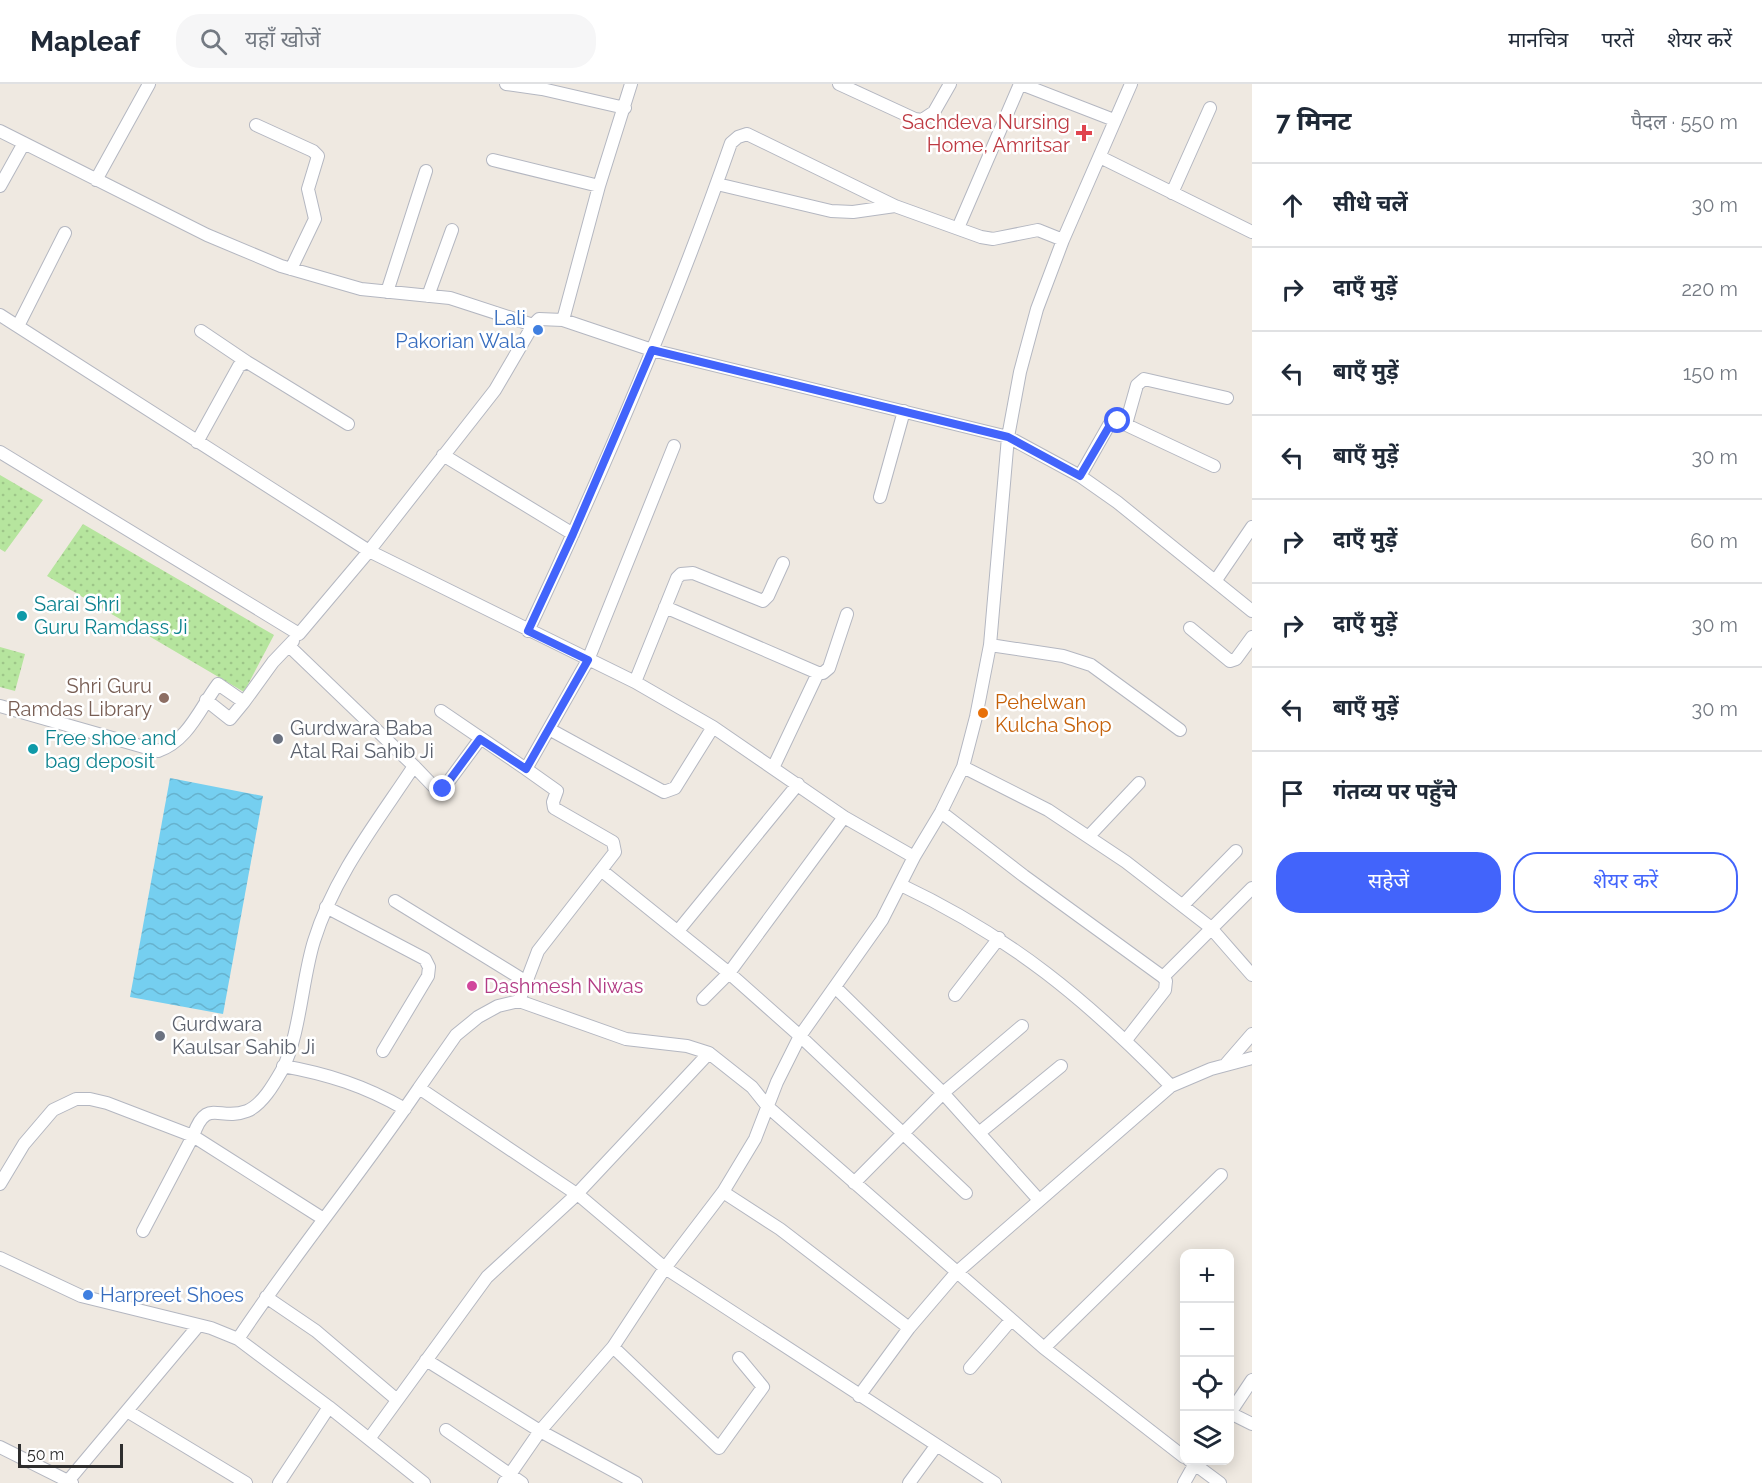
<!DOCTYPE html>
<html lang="hi">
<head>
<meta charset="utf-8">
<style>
	body { margin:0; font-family:Raleway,"Noto Sans Devanagari",sans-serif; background:#f6f6f7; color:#1f2937 }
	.controls { position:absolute; right:18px; bottom:18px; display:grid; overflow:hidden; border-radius:12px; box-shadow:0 3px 15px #0003 }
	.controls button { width:54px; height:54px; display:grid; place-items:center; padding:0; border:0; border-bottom:2px solid #e0e1e3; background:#fff; color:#1f2937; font:30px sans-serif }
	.scale { position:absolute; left:18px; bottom:15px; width:105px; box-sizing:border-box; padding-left:6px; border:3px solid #2e2e2e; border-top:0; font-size:16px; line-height:21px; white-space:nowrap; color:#2e2e2e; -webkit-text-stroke:4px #fff; paint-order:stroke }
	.stop { position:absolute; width:18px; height:18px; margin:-14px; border:4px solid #4264fb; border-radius:50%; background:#fff }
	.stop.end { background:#4264fb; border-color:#fff; box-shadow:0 2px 6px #0008 }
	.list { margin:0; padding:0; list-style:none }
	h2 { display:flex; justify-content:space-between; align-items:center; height:78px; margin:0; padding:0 24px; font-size:26px }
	h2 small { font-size:20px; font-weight:400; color:#747a83 }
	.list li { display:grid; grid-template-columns:39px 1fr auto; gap:18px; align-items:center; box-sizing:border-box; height:84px; padding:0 24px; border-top:2px solid #e0e1e3 }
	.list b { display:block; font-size:22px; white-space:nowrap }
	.list em { font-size:20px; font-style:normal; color:#747a83 }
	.actions { display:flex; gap:12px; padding:18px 24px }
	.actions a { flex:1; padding:14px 0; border:2px solid #4264fb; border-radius:24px; text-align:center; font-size:21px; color:#4264fb }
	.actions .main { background:#4264fb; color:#fff }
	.icon { flex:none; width:33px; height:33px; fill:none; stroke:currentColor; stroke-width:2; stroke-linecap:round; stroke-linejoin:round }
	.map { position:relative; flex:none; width:1252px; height:1399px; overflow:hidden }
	header { display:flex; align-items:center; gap:36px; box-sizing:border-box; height:84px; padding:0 30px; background:#fff; border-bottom:2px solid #e0e1e3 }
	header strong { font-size:28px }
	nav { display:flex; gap:33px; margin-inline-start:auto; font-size:21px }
	.search { width:420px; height:54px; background:#f6f6f7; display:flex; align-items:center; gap:15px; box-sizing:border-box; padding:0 21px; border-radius:24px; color:#747a83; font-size:22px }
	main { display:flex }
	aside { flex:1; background:#fff }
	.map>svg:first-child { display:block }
	.garden { fill:url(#garden-dots) }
	.water { fill:url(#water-waves) }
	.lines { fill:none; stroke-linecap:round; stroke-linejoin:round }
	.street-casing { stroke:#b4b7c1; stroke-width:14 }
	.street { stroke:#fff; stroke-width:12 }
	.route { stroke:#4264fb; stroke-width:8 }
	.health-dot { fill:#e0444e; stroke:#fff; stroke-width:2 }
	.shop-dot { fill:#3f7fe0; stroke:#fff; stroke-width:2 }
	.culture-dot { fill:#0f9aa8; stroke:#fff; stroke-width:2 }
	.education-dot { fill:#8d6e63; stroke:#fff; stroke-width:2 }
	.food-dot { fill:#e8710a; stroke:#fff; stroke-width:2 }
	.worship-dot { fill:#6b7280; stroke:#fff; stroke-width:2 }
	.hotel-dot { fill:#d1479c; stroke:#fff; stroke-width:2 }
	.labels { text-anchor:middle; stroke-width:5; stroke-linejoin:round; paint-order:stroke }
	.health-label { font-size:20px; fill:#be3a42; stroke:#fff; text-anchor:end }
	.shop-label { font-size:20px; fill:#366cbe; stroke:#fff; text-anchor:end }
	.culture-label { font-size:20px; fill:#0d838f; stroke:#fff; text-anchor:start }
	.education-label { font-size:20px; fill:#785e54; stroke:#fff; text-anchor:end }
	.food-label { font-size:20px; fill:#c56008; stroke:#fff; text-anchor:start }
	.worship-label { font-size:20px; fill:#5b616d; stroke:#fff; text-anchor:start }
	.hotel-label { font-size:20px; fill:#b23c85; stroke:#fff; text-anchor:start }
</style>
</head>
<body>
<header>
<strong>Mapleaf</strong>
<div class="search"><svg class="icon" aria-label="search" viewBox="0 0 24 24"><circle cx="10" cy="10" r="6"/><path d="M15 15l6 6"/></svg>यहाँ खोजें</div>
<nav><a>मानचित्र</a><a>परतें</a><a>शेयर करें</a></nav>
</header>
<main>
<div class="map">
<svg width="1252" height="1399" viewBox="0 0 1252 1399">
	<defs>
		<pattern id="garden-dots" width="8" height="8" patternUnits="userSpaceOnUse" patternTransform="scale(1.5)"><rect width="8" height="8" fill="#b6e59e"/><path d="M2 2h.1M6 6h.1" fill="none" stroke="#9dc588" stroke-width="1.8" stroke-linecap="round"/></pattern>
		<pattern id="water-waves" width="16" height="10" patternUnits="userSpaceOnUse" patternTransform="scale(1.5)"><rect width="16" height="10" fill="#75cff0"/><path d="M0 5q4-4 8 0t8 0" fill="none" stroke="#66b2ce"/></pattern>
	</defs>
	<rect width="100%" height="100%" fill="#efe9e1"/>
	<!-- garden -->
	<path class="garden" d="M0,391L43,416L5,468L0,465Z
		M83,440L274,551L244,608L47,492Z
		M0,563L25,570L15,607L0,603Z"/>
	<!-- water -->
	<path class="water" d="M170,694L263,712L223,930L130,913Z"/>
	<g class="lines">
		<!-- street casing -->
		<g class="street-casing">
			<path id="street" d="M506,0L542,5L625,24
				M839,0L915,35L922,36L934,28L950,0
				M1021,0L1114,36
				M256,41L313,67L318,72L308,105L315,135L291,185
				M0,47L207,151L281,182L361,205L450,214L533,241
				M1100,73L1252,148
				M493,76L599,102
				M96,96L149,0
				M717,100L831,127L853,128L895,122
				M0,102L24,59
				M1172,109L1210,24
				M958,144L1020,0
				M387,208L426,87
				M428,212L452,146
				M0,231L369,467L635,598L713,643L844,733L914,773L882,836L800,952L777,998L755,1055L723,1108L665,1184L613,1263L540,1347L504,1399
				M563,236L652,266L1008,353L1080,392L1117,418L1252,527
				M18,242L65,149
				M201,247L247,278
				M1126,340L1137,301L1144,295L1227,314
				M197,358L239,282L247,278L348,340
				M0,368L299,550L369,467L495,306L533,241L539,235L563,236L599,102L631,0
				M443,371L573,450
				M1080,392L1109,341L1118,337L1214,382
				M880,413L904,327
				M1216,496L1252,443
				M665,523L818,589L773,684
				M1190,544L1230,577L1236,575L1252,553
				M528,547C603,388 673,225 731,59L738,53L747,50L895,122L981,153L993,155L1038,146L1063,156
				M990,561L1063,572L1091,581L1180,646
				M818,589H823L829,584L847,530
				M635,598L677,494L681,490L693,489L763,517L768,512L783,479
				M206,616L230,635L244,618
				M0,622L158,667C188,657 200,624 218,600L244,618L273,578L293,557
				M441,627L526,685L588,576L674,362
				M549,645L664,708L675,704L713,643
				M414,682L436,705H443L480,655
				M963,683L1048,726L1126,778L1210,843L1252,891
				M941,728L1024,792L1163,893
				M1090,751L1139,699
				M914,773L941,728L963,683L976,633L990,561L1008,353L1020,288L1037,225L1063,156L1131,0
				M601,786L729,889L800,952L966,1109
				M901,801C1011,853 1087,916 1171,1002L1211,985L1252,974
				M395,817L525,897
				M1183,821L1236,767
				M326,823L425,875L429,883L428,892L383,967
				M678,847L798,700
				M835,903L943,1009L854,1099
				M955,911L999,854
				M703,915L729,889L844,733
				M519,917L538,867L615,768L613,758L554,724L553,718L557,707L526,685
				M1022,942L943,1009L1039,1116
				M1126,956L1165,906L1166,897L1163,893L1252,804
				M1226,980L1252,950
				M283,982C328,990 365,1002 405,1025
				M419,1004L456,951L478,933L498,922L519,917L626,955L687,962L709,969
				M979,1049L1061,982
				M0,1100L24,1060L53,1026L76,1015H90L107,1019L193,1052C207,1012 219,1038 247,1027C262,1021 274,1000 282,986C300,952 302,895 314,857C334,792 377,738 414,682L289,562
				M723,1108L780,1145L909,1244
				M143,1147L193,1052L322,1134
				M0,1174L81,1212L211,1244L238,1255L329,1323L424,1399
				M266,1213L316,1247L396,1315
				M238,1255C295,1169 361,1090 419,1004L581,1113L665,1184L995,1399
				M613,1263L719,1364L763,1303L739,1274
				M1044,1264L1221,1091
				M426,1276L540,1347L636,1399
				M970,1284L1011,1236
				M859,1312L909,1244L956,1189L1171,1002
				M129,1325L127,1327L246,1399
				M1230,1329L1252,1296
				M1230,1329L1252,1340
				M446,1346L522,1399
				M369,1355L487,1193L575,1112L709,969L752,1003L768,1023L1044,1264L1184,1373
				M0,1363L72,1399
				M1189,1376L1220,1399
				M68,1397L198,1242
				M279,1399L329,1323
				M909,1399L936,1362
				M1184,1399L1197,1376"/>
		</g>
		<!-- street -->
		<use href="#street" class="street"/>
	</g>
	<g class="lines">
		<!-- route -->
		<path class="route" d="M443,705L480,655L526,685L588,576L528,547L573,450L652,266L1008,353L1080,392L1110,341L1118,337"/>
	</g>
	<!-- markers -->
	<path class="health-dot" d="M1081 40h6v6h6v6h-6v6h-6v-6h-6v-6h6z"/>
	<g class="shop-dot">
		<circle cx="538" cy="246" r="6"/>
		<circle cx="88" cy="1211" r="6"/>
	</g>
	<g class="culture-dot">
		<circle cx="22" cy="532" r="6"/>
		<circle cx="33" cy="665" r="6"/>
	</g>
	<circle class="education-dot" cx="164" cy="614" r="6"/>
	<circle class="food-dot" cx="983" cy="629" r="6"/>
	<g class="worship-dot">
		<circle cx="278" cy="655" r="6"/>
		<circle cx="160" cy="952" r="6"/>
	</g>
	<circle class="hotel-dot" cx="472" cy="902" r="6"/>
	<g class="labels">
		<!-- health labels -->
		<g class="health-label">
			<text x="1070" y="45">Sachdeva Nursing<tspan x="1070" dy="23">Home, Amritsar</tspan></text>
		</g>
		<!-- shop labels -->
		<g class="shop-label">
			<text x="526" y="241">Lali<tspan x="526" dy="23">Pakorian Wala</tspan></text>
			<text x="100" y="1218" text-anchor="start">Harpreet Shoes</text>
		</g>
		<!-- culture labels -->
		<g class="culture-label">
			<text x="34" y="527">Sarai Shri<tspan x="34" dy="23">Guru Ramdass Ji</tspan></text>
			<text x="45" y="661">Free shoe and<tspan x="45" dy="23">bag deposit</tspan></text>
		</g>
		<!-- education labels -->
		<g class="education-label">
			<text x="152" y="609">Shri Guru<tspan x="152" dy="23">Ramdas Library</tspan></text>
		</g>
		<!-- food labels -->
		<g class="food-label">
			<text x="995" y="625">Pehelwan<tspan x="995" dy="23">Kulcha Shop</tspan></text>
		</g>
		<!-- worship labels -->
		<g class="worship-label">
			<text x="290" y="651">Gurdwara Baba<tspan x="290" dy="23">Atal Rai Sahib Ji</tspan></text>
			<text x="172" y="947">Gurdwara<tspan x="172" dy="23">Kaulsar Sahib Ji</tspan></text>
		</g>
		<!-- hotel labels -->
		<g class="hotel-label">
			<text x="484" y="909">Dashmesh Niwas</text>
		</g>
	</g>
</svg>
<div class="controls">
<button>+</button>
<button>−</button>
<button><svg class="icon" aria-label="locate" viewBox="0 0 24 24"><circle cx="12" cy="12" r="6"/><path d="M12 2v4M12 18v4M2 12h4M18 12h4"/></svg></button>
<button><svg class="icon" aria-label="layers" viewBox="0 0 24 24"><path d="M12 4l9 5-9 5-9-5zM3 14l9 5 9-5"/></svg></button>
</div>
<div class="scale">50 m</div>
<div class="stop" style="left:1118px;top:337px"></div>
<div class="stop end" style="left:443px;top:705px"></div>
</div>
<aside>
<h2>7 मिनट<small>पैदल · 550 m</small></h2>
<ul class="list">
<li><svg class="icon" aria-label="ahead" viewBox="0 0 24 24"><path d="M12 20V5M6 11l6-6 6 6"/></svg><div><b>सीधे चलें</b></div><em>30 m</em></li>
<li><svg class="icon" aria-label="right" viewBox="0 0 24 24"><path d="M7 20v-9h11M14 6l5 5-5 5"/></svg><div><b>दाएँ मुड़ें</b></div><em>220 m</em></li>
<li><svg class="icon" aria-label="left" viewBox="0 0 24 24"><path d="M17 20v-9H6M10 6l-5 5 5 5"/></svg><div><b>बाएँ मुड़ें</b></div><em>150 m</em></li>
<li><svg class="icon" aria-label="left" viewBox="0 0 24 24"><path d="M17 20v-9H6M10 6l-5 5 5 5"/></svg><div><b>बाएँ मुड़ें</b></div><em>30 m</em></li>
<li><svg class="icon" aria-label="right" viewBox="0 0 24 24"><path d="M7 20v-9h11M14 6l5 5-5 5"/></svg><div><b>दाएँ मुड़ें</b></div><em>60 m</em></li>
<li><svg class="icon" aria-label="right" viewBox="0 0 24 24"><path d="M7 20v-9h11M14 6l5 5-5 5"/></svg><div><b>दाएँ मुड़ें</b></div><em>30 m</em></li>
<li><svg class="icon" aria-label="left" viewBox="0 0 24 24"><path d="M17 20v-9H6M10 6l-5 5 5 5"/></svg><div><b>बाएँ मुड़ें</b></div><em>30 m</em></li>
<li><svg class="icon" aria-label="arrive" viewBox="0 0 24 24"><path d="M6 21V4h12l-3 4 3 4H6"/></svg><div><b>गंतव्य पर पहुँचे</b></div></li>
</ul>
<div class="actions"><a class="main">सहेजें</a><a>शेयर करें</a></div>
</aside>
</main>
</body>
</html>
